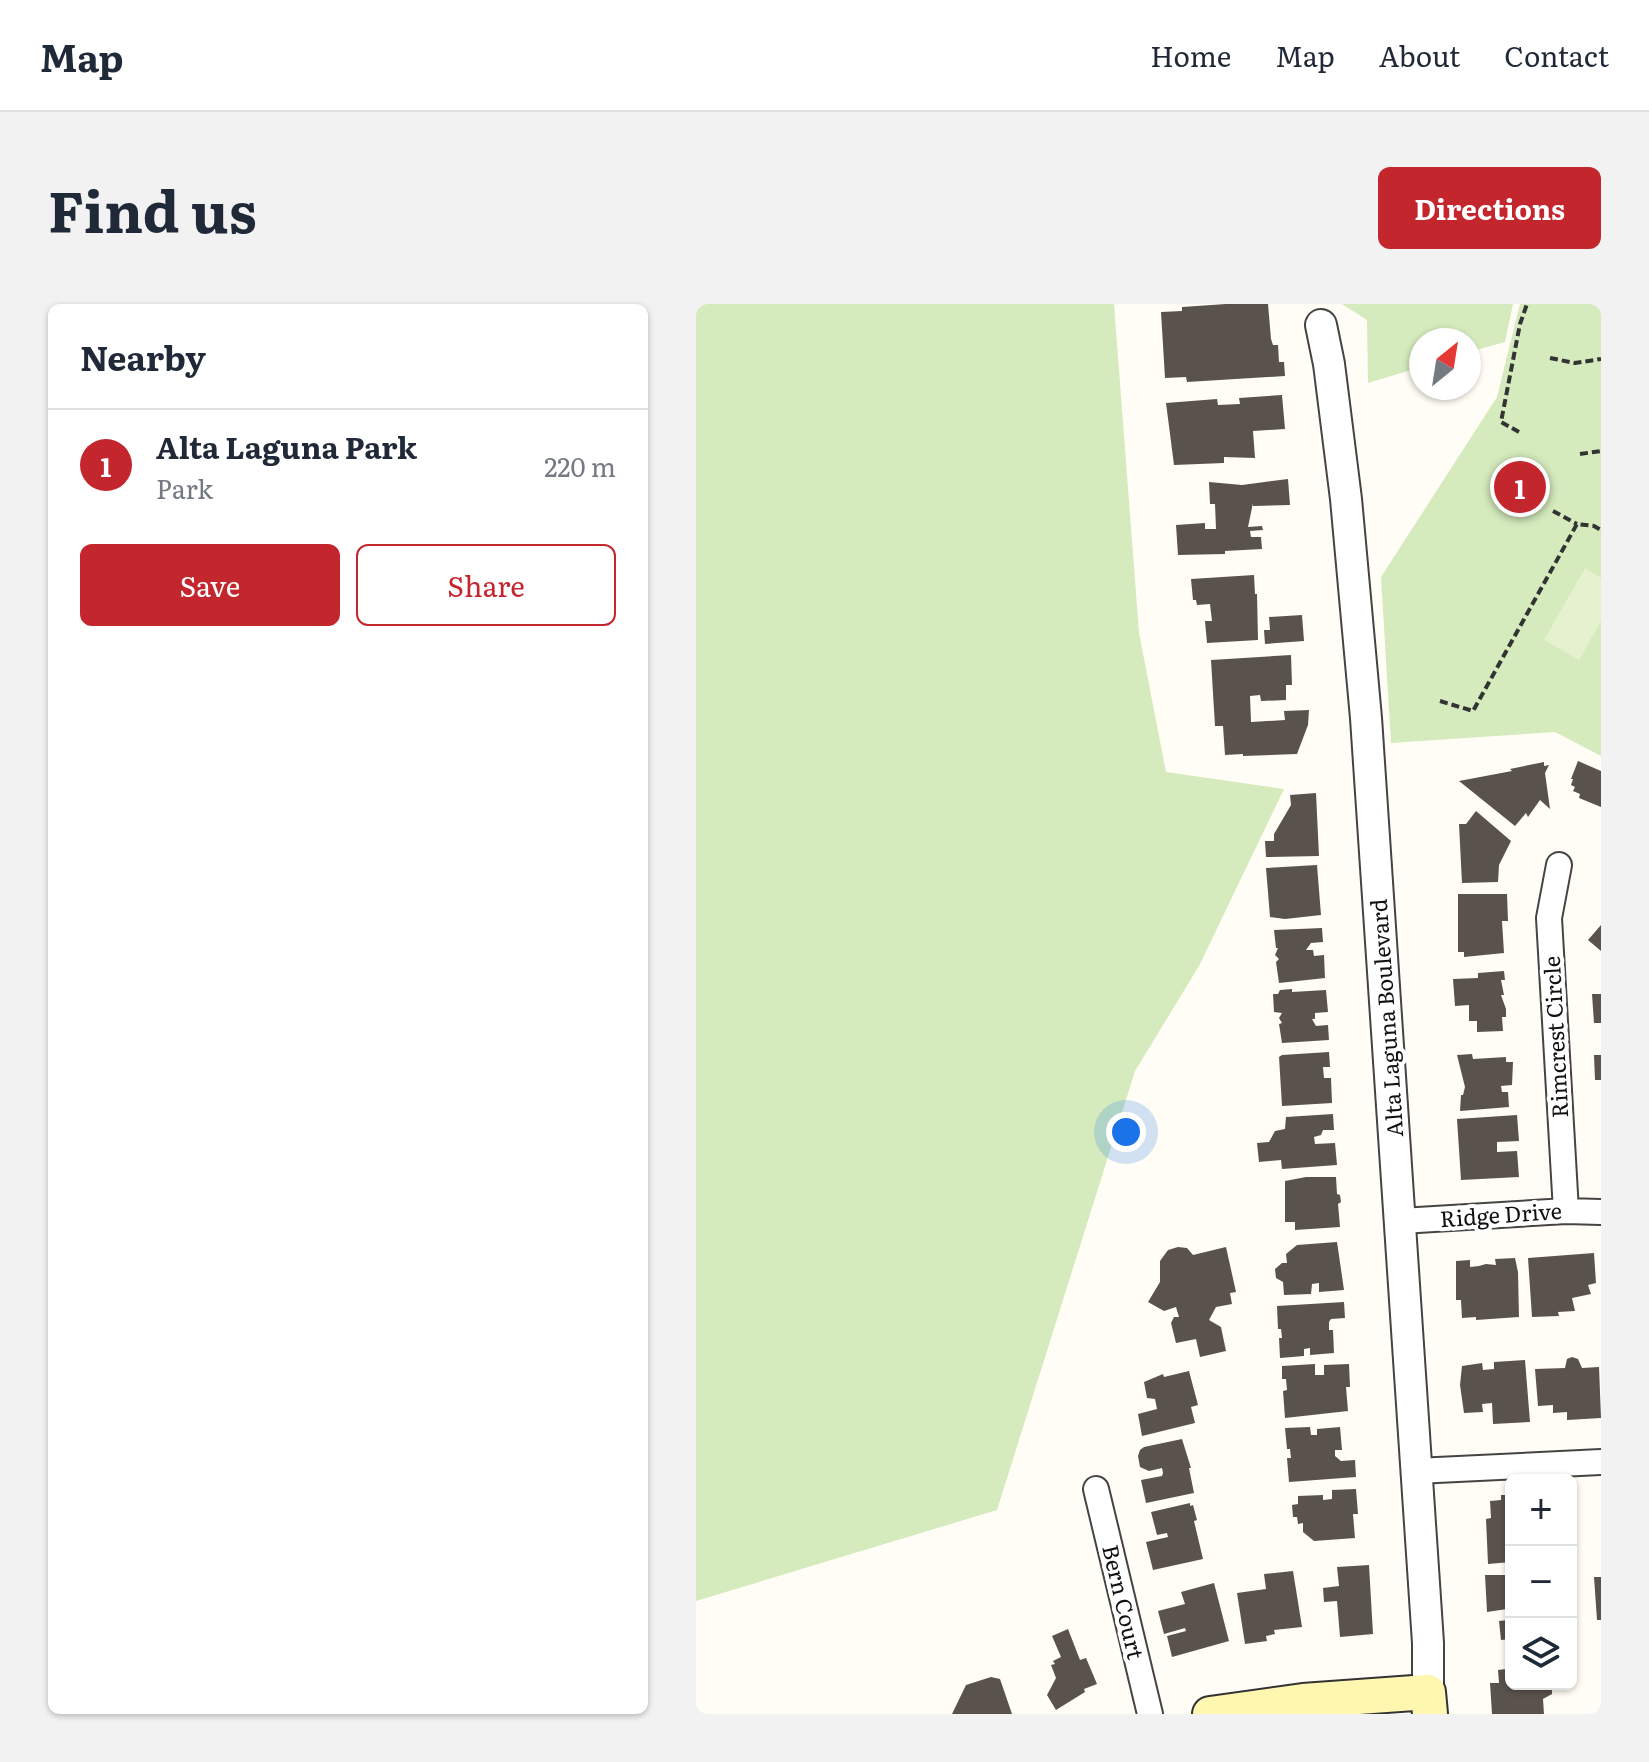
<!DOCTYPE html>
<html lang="en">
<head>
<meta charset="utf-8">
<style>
	body { margin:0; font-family:Literata,serif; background:#f2f2f3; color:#1f2937 }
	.controls { position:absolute; right:24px; bottom:24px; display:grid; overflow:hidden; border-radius:12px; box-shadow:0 2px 6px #0004 }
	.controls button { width:72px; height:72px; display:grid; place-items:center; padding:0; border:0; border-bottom:2px solid #e0e1e3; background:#fff; color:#1f2937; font:40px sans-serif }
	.compass { position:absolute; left:713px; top:24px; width:72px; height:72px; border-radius:50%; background:#fff; box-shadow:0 2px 6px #0004; rotate:30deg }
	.you { position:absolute; left:430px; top:828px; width:28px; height:28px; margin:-20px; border:6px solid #fff; border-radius:50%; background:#1a73e8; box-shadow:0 0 0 12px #1a73e833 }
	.badge { display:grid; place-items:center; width:52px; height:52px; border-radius:50%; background:#c4262e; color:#fff; font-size:26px; font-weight:700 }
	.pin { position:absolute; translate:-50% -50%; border:4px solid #fff; box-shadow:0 2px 8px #0006 }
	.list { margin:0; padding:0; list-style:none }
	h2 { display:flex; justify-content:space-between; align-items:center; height:104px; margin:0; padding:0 32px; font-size:34px }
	h2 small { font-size:26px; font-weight:400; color:#747a83 }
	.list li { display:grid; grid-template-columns:52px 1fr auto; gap:24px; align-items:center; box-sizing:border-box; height:112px; padding:0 32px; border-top:2px solid #e0e1e3 }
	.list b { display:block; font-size:30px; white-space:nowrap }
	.list p { margin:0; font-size:26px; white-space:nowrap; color:#747a83 }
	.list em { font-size:26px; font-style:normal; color:#747a83 }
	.actions { display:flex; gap:16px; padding:24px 32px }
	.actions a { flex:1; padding:18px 0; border:2px solid #c4262e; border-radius:12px; text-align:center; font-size:28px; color:#c4262e }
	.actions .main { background:#c4262e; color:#fff }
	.icon { flex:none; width:44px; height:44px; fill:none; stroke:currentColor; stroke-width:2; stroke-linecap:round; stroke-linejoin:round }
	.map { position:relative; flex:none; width:905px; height:1410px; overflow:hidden; border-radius:12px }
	header { display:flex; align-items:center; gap:48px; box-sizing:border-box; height:112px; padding:0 40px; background:#fff; border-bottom:2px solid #e0e1e3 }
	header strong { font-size:38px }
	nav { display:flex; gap:44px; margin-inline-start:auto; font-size:28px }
	.intro { display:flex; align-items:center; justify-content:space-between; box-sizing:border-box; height:192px; padding:0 48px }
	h1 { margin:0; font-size:56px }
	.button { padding:20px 36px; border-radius:12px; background:#c4262e; color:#fff; font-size:28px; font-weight:700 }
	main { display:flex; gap:48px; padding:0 48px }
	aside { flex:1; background:#fff; border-radius:12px; box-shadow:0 2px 6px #0004 }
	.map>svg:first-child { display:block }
	.green { fill:#d5ebbd }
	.pitch { fill:#e6f2cf }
	.building { fill:#5a524d }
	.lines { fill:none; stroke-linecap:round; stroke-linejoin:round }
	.minor-casing { stroke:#444; stroke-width:28 }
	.tertiary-casing { stroke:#444; stroke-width:34 }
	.secondary-casing { stroke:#333; stroke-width:38 }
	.path { stroke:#333; stroke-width:4; stroke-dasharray:8 4; stroke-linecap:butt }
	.minor { stroke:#fff; stroke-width:24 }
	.tertiary { stroke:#fff; stroke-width:30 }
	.secondary { stroke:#fff6b0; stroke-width:34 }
	.labels { text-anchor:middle; stroke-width:8; stroke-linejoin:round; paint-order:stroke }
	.street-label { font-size:22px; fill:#111; stroke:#fff }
</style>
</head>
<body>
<header>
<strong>Map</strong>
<nav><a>Home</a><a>Map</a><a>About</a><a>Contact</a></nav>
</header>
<div class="intro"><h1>Find us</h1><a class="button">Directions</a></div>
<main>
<aside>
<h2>Nearby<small></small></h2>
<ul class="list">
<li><span class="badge">1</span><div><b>Alta Laguna Park</b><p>Park</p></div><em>220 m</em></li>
</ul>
<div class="actions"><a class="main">Save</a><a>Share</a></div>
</aside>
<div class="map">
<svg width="905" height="1410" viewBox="0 0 905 1410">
	<rect width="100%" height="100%" fill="#fffdf5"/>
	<!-- green -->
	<path class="green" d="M0,0H418L443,329L470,468L588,485L503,662L439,767L301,1206L0,1297Z
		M646,0H817L809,38L773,48V36H725V63L672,79L671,16Z
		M824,0H905V452L859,428L695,439L685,273L801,93Z"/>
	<!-- pitch -->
	<path class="pitch" d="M889,264L905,274V317L883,356L848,336Z"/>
	<!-- building -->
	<path class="building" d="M530,0H572L575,35L577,41H582L583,58H588L589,72L491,78L490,73L469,74L465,8L486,7V3Z
		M586,91L589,125L557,127L559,154L528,153V159L478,161L470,99L521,95L522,101L544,100L543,94Z
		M592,175L594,201L557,202V199L552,223L566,222L567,226L554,227L555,233H565L566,245L529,247V250L482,251L480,221L509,219V225H520L519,200H514L513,178L546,181Z
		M558,271L559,290H561L562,336L511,339L509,317H516L514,300L501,301L500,296H497L495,275Z
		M606,311L608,337L569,340L568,326H574L573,313Z
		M595,351L596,381H590V396L565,397L564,391L554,392L555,418L589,416L588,407L613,406L612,421L601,450L547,452V450L529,451L527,422H519L515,356Z
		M882,457L905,467V503L883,494L884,490L877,487L879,483L875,481L877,475H875Z
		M848,458V462L853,461L849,469L854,505L844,496L832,513L830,509L819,522L763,477L816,467L814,465Z
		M620,489L623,552L570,553L569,537H578V530L595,501L594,491Z
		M780,507L815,537L803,561L802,578L766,579L763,520H770Z
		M621,561L625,611L589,615L574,613L570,564Z
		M762,590H811L812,617H806L808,649L768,653V648H762Z
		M905,621V647L892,636Z
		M626,624L627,638L615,639L610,646H617L618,652L628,651L629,674L583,679L580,658L583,655L579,651L582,644H580L578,626Z
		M808,667L809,676H805L808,691H805L810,705V713H806L807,727L781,728V717H773V701L759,702L757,675L782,674V669Z
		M596,685V688L630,686L632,708L619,709V715H616L620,722L632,721L633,736L586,739L583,720L586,719L583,714L586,709L578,708L577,690H582L584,686Z
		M896,690H905V719H898Z
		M633,748L634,763H627L628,774H635L636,799L586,802L583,753L586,751Z
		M776,750L777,755L810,753V758H817L816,781L805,782L806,788H812L813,803L764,807L765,791H767L769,783L761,751Z
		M898,751H905V776H899Z
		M637,810L638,826H627L625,831L618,833L619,840L639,839L641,861L586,865L585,856L563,858L561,839L573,838L579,827L589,825L590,813Z
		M821,811L823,837L801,838V848L821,847L823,873L765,876L761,815Z
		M610,873H640L641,890L644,891L645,898L642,900L644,923L599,926V918H589V877Z
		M641,938L648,986L623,988V979L616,980L615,990L588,991L587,978L580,974L579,965L586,959H591L590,950L601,941Z
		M482,943L491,944L497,951L530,943L540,988L534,989L536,1000L520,1003L513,1016L525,1023L530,1047L504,1053L500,1035L480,1039L475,1019L478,1013H483L480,1003L468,1007L452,998L464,978V957L472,946Z
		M898,949L900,979L892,981L895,990L876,994L879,1007L862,1008L863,1012L836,1013L832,954Z
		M819,954L822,968L823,1013L780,1016V1013L766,1014L765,996H760V957L774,956V963L783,962L790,960L800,961L799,955Z
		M648,998L649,1014L635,1015L633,1018V1026H637L638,1049L614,1051V1044L608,1045V1052L584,1054L583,1034H586L585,1025H582L581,1002Z
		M876,1053L882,1055L886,1064L903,1063L905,1114L871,1116V1108L857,1109V1101L842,1102L839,1065L869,1064L871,1055Z
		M829,1056L834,1118L797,1120L796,1099L786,1100L787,1108L768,1109L764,1081L766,1062L786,1059L787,1066L798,1065V1058Z
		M619,1060V1071H628V1061L653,1060L654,1083H650L652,1107L589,1114L587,1087L591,1086L590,1075H586V1062Z
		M493,1067L502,1101L495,1103L499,1119L446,1132L442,1110L461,1105L459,1095L451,1094L448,1078L467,1070L468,1073Z
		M614,1123L615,1131H621V1125L644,1123L646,1146H639V1152L645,1157L659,1156L660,1173L593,1178L591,1154H595L594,1145H591L589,1124Z
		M486,1135L495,1164H493L498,1189L450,1199L445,1176L466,1172L467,1169L466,1164L453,1167L444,1163L442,1152L444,1146L448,1143Z
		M660,1185L662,1210H657L659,1234L618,1237L607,1228V1219L602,1220L601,1213H597L596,1201L602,1200V1192L627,1191V1196L636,1195V1186Z
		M805,1191H815V1258L792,1260L790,1215L795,1214L794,1197L805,1196Z
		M494,1199V1202L497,1201L501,1216L498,1217L507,1255L457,1266L450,1238L472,1233L471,1229L461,1231L455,1208Z
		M673,1261L677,1330L644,1333L641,1297L628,1298L627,1284L643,1282L641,1263Z
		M597,1267L606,1323L578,1326L579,1330L570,1332L571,1337L549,1340L541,1289L570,1285L568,1270Z
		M789,1271H815V1335L805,1336L803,1317L812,1316L811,1305L791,1308Z
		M898,1273H905V1316H901Z
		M518,1279L533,1337L476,1353L471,1332L490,1327L489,1324L468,1330L462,1307L489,1300L485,1288Z
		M372,1325L384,1356L390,1354L401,1380L388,1385L389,1388L360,1406L351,1391L360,1374L355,1361L359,1360L357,1357L365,1353L356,1332Z
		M815,1349V1380H856V1390L847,1395L848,1410H796L794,1379H803L802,1366L810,1365L809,1350Z
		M295,1373L304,1375L316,1410H256L270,1381Z"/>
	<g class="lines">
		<!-- minor casing -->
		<g class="minor-casing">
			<path id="minor" d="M863,561L853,614L870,907
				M705,917L870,907L905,908
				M720,1167L905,1158
				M400,1185L454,1410"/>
		</g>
		<!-- tertiary casing -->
		<g class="tertiary-casing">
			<path id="tertiary" d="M625,21L633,60L650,195L670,414L732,1339V1388"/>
		</g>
		<!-- secondary casing -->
		<g class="secondary-casing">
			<path id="secondary" d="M514,1410L607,1397L732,1388L734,1410"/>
		</g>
		<!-- path -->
		<path class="path" d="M854,54L879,59L905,55
			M823,128L805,118L824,20L831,0
			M884,150L905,147
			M857,207L881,220
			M744,397L777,407L881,220L898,222L905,226"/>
		<!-- minor -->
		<use href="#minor" class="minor"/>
		<!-- tertiary -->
		<use href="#tertiary" class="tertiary"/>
		<!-- secondary -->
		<use href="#secondary" class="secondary"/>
	</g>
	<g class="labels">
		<!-- street labels -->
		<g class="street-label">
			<text transform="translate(691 714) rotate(-94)" y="8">Alta Laguna Boulevard</text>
			<text transform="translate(860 733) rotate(-93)" y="8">Rimcrest Circle</text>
			<text transform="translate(805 911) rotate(-4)" y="8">Ridge Drive</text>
			<text transform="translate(427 1298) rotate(77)" y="8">Bern Court</text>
		</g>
	</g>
</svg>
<div class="controls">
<button>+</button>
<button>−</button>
<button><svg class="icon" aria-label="layers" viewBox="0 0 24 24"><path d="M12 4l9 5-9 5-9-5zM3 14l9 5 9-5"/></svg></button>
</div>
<svg class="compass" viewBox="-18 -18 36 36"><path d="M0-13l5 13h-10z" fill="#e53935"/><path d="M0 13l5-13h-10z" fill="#747a83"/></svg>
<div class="you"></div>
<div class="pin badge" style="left:824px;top:183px">1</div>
</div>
</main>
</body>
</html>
